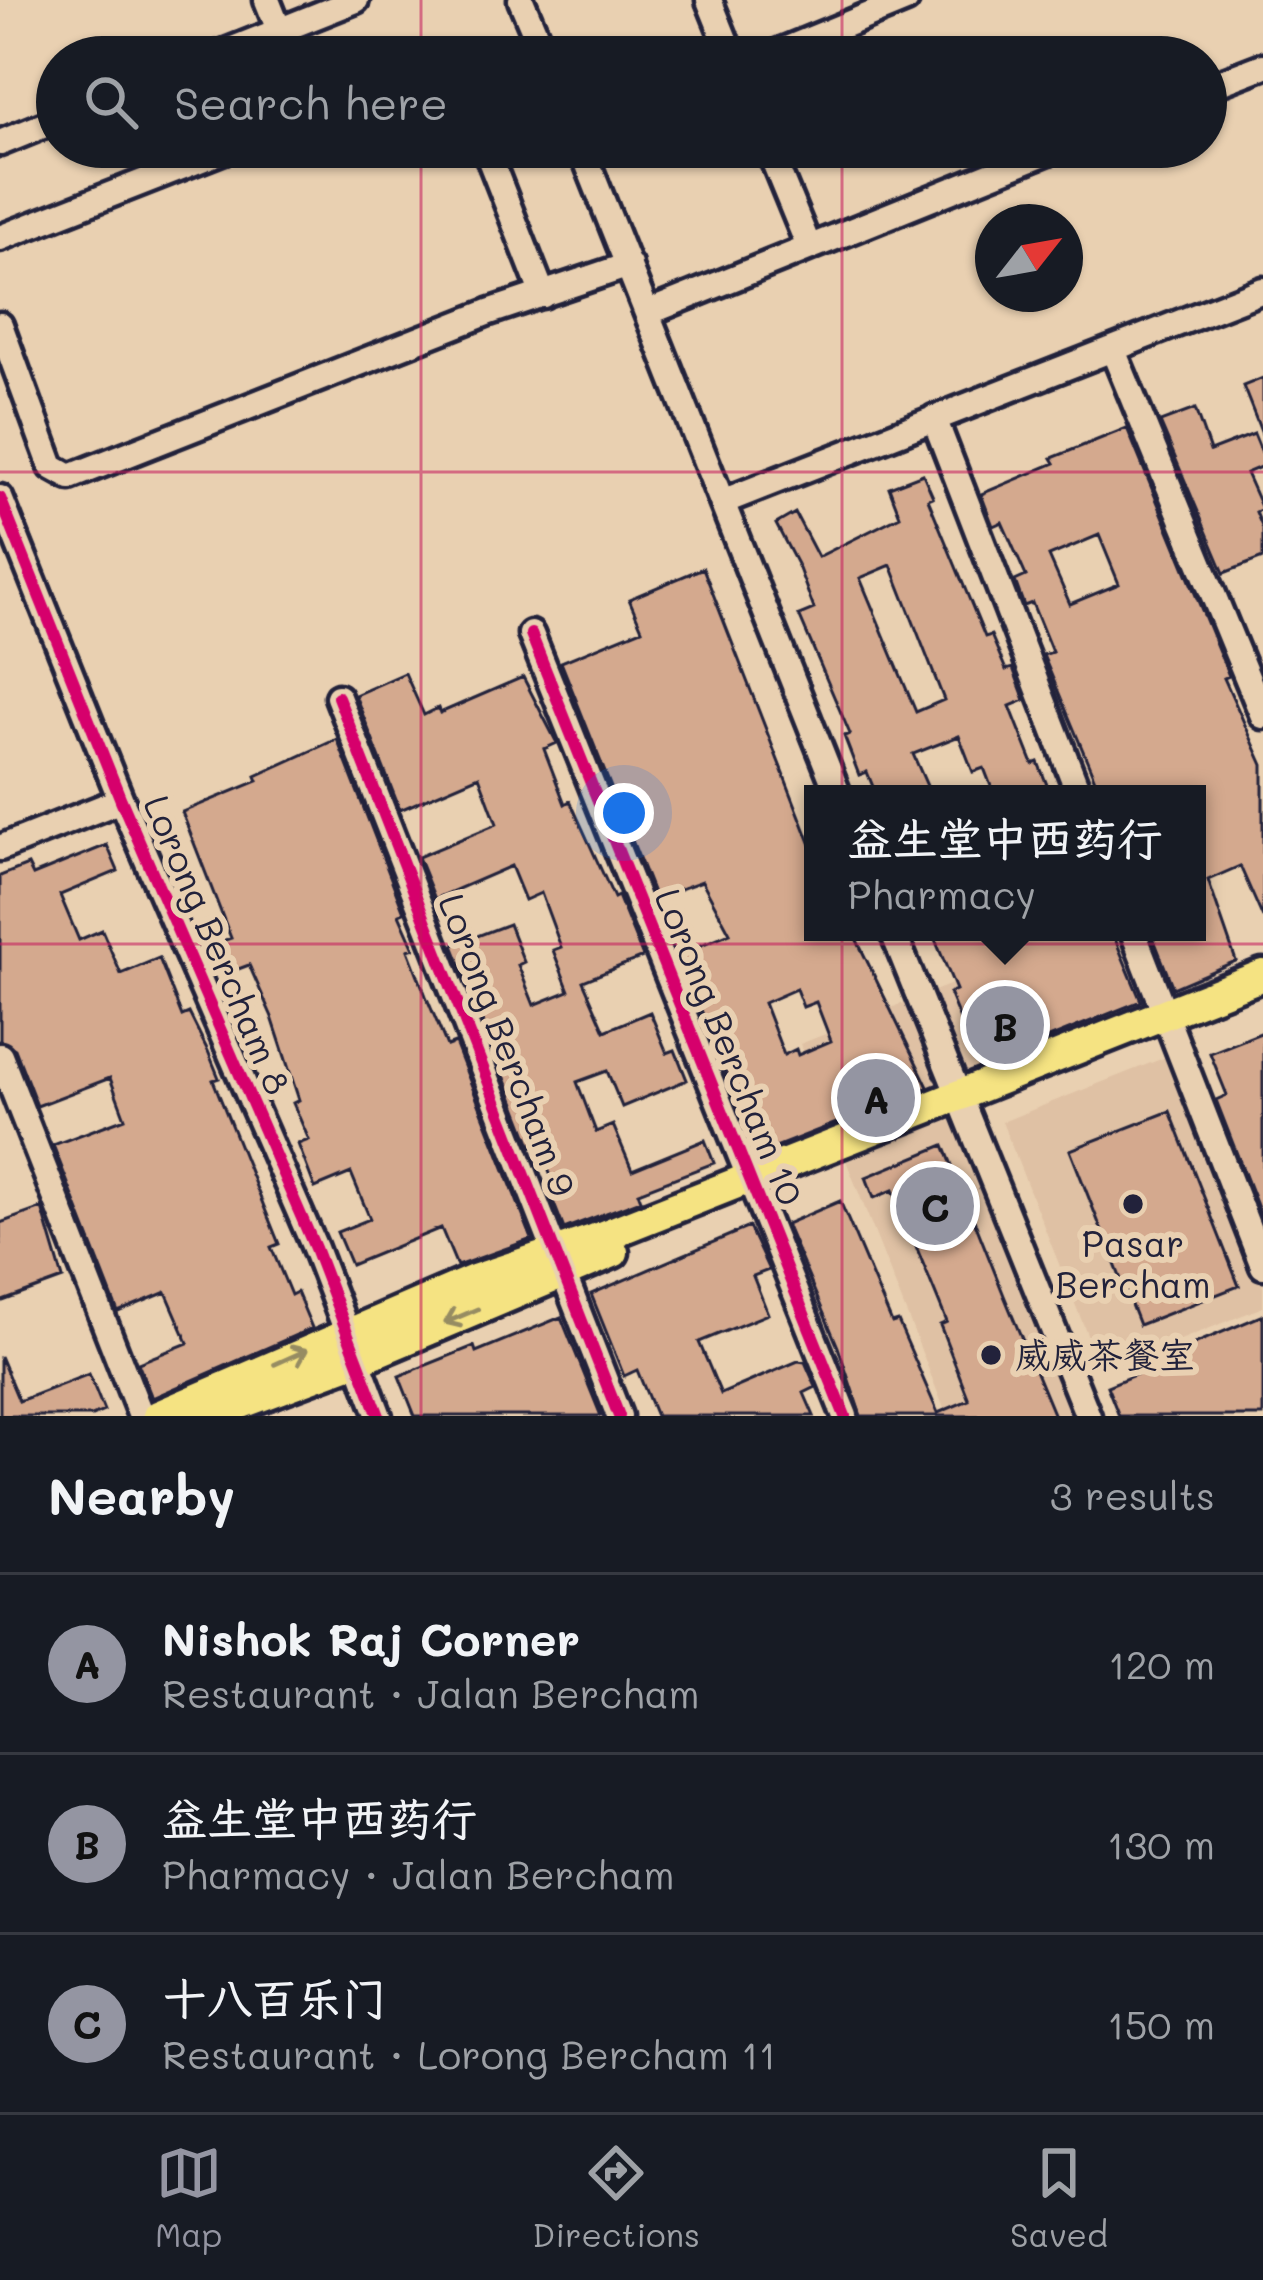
<!DOCTYPE html>
<html lang="en">
<head>
<meta charset="utf-8">
<style>
	body { margin:0; font-family:Mali,"LXGW WenKai TC",sans-serif; background:#20242c; color:#f1f3f6 }
	.compass { position:absolute; left:975px; top:204px; width:108px; height:108px; border-radius:50%; background:#171b24; box-shadow:0 3px 9px #0004; rotate:59deg }
	.you { position:absolute; left:624px; top:813px; width:42px; height:42px; margin:-30px; border:9px solid #fff; border-radius:50%; background:#1a73e8; box-shadow:0 0 0 18px #1a73e833 }
	.badge { display:grid; place-items:center; width:78px; height:78px; border-radius:50%; background:#9495a2; color:#111; font-size:39px; font-weight:700 }
	.pin { position:absolute; translate:-50% -50%; border:6px solid #fff; box-shadow:0 3px 12px #0006 }
	.popup { position:absolute; left:804px; top:785px; width:402px; height:156px; box-sizing:border-box; display:grid; place-content:center; border-radius:0px; background:#171b24; filter:drop-shadow(0 3px 9px #0005); font-size:39px; white-space:nowrap; color:#9ea1a6 }
	.popup b { font-size:45px; color:#f1f3f6 }
	.popup::after { content:''; position:absolute; left:50%; top:100%; margin-left:-24px; border:24px solid transparent; border-top-color:#171b24 }
	.list { margin:0; padding:0; list-style:none }
	h2 { display:flex; justify-content:space-between; align-items:center; height:156px; margin:0; padding:0 48px; font-size:51px }
	h2 small { font-size:39px; font-weight:400; color:#9ea1a6 }
	.list li { display:grid; grid-template-columns:78px 1fr auto; gap:36px; align-items:center; box-sizing:border-box; height:180px; padding:0 48px; border-top:3px solid #363941 }
	.list b { display:block; font-size:45px; white-space:nowrap }
	.list p { margin:0; font-size:39px; white-space:nowrap; color:#9ea1a6 }
	.list em { font-size:39px; font-style:normal; color:#9ea1a6 }
	.icon { flex:none; width:66px; height:66px; fill:none; stroke:currentColor; stroke-width:2; stroke-linecap:round; stroke-linejoin:round }
	.map { position:relative; flex:none; width:1263px; height:1416px; overflow:hidden }
	.search { position:absolute; background:#171b24; box-shadow:0 3px 9px #0004; left:36px; right:36px; top:36px; height:132px; display:flex; align-items:center; gap:30px; box-sizing:border-box; padding:0 42px; border-radius:66px; color:#9ea1a6; font-size:45px }
	.sheet { height:696px; background:#171b24 }
	nav { display:flex; justify-content:space-around; align-items:center; box-sizing:border-box; height:168px; border-top:3px solid #363941; background:#171b24; font-size:33px; color:#9ea1a6 }
	nav a { display:grid; justify-items:center; gap:6px }
	nav .on { color:#9495a2 }
	.map>svg:first-child { display:block }
	.built { fill:#dfc1a4 }
	.building { fill:#d4a98e; stroke:#22223b; stroke-width:3; fill-rule:evenodd }
	.lines { fill:none; stroke-linecap:round; stroke-linejoin:round }
	.minor-casing { stroke:#22223b; stroke-width:33 }
	.major-casing { stroke:#22223b; stroke-width:39 }
	.minor { stroke:#e9d0b1; stroke-width:24 }
	.major { stroke:#f5e382; stroke-width:30 }
	.cycleway-casing { stroke:#e9d0b1; stroke-width:20 }
	.cycleway { stroke:#d6006c; stroke-width:12 }
	.oneway { stroke:#968c62 }
	.grid { fill:none; stroke:#c2185b; stroke-width:3; stroke-opacity:0.55 }
	.poi-dot { fill:#22223b; stroke:#e9d0b1; stroke-width:4.5 }
	.labels { text-anchor:middle; stroke-width:12; stroke-linejoin:round; paint-order:stroke }
	.street-label { font-size:36px; fill:#22223b; stroke:#e9d0b1 }
	.poi-label { font-size:36px; fill:#22223b; stroke:#e9d0b1 }
</style>
</head>
<body>
<div class="map">
<svg width="1263" height="1416" viewBox="0 0 1263 1416">
	<rect width="100%" height="100%" fill="#e9d0b1"/>
	<filter id="ink" filterUnits="userSpaceOnUse"><feTurbulence type="fractalNoise" baseFrequency=".00833" numOctaves="2"/><feDisplacementMap in="SourceGraphic" scale="24" xChannelSelector="R" yChannelSelector="G"/><feConvolveMatrix kernelMatrix="1 2 1 2 8 2 1 2 1" color-interpolation-filters="sRGB"/></filter>
	<g filter="url(#ink)">
		<!-- built -->
		<path class="built" d="M1028,954L1066,1051L960,1096L1091,1416H947L800,1044Z
			M1171,1055L1263,1286V1307L1102,1371L1002,1122Z"/>
		<!-- building -->
		<path class="building" d="M1263,378V433L1262,434L1243,386Z
			M1195,409L1210,451L1254,434L1263,456V466L1246,473L1262,509L1256,512L1263,529V558L1224,573L1160,422Z
			M1127,428L1229,676L1224,678L1263,765V918L1240,866L1208,880L1236,961L1173,988L1151,932H1197V794H1101L1043,655L1052,652L1032,603L1024,606L1015,581L1026,576L1002,522L993,526L981,494L1055,463L1052,458ZM1099,535L1119,584L1070,604L1049,556Z
			M923,474L933,497L928,499L985,637L991,635L1006,670L1013,668L1025,700L1010,706L1033,764L1038,762L1049,790L1037,794H994L984,768L973,772L959,736L913,754L927,786L908,794H876L867,772L859,775L844,736L850,734L799,615L814,609L798,566L776,524L795,513L818,557L900,516L889,487ZM891,565L944,700L916,712L860,578Z
			M703,568L813,850V932H853L928,1087L758,1154L679,954L730,933L702,881L655,898L561,662L642,629L629,599ZM796,989L803,1007L816,1002L831,1041L798,1055L796,1049L784,1055L764,1003Z
			M405,673L424,715L438,708L440,713L523,677L557,743L544,749L565,804L570,801L614,898L618,896L643,957L583,981L605,1031L650,1012L667,1053L675,1050L687,1080L622,1107L607,1071L577,1082L596,1132L613,1125L632,1170L705,1140L714,1163L638,1192L641,1200L564,1229L549,1191L556,1188L538,1145L532,1147L453,945L509,924L524,962L518,965L534,1005L569,991L553,950L561,947L541,893L525,900L511,866L435,899L418,857L497,824L479,776L400,810L355,695Z
			M337,739L404,912L399,914L414,948L408,950L426,996L447,1046L455,1043L532,1239L457,1266L441,1228L351,1265L337,1232L370,1219L351,1173L315,1188L298,1144L309,1140L293,1103L299,1100L272,1017L249,965L233,971L222,941L231,938L182,812L258,781L256,776Z
			M107,845L118,871L60,895L79,940L102,930L121,974L159,958L182,1016L189,1013L208,1051L219,1078L213,1080L279,1244L271,1247L291,1295L297,1292L312,1328L152,1398L138,1363L188,1343L166,1292L118,1312L53,1145L125,1118L110,1078L37,1106L15,1049L0,1040V876L28,865L33,875Z
			M932,932H1112L1141,1001L979,1066L949,993L956,990Z
			M1263,1032V1221L1216,1100L1227,1095L1210,1053Z
			M1170,1111L1239,1286L1139,1325L1070,1150Z
			M944,1145L1005,1298L1054,1416H861L838,1347L786,1224L840,1201L892,1323L898,1321L938,1413L969,1400L940,1325L947,1322L893,1190L874,1198L866,1177Z
			M42,1208L63,1279L0,1302V1223Z
			M749,1227L769,1270L753,1276L768,1314L699,1342L721,1394L798,1361L805,1362L816,1387L804,1393L814,1416H656L637,1370L624,1376L591,1294Z
			M1263,1315V1416H1119L1107,1386L1191,1352L1189,1346Z
			M561,1317L601,1416H415L399,1376L474,1346L476,1352Z
			M0,1356L19,1401L89,1374L104,1411L92,1416H0Z"/>
		<g class="lines">
			<!-- minor casing -->
			<g class="minor-casing">
				<path id="minor" d="M267,0L279,30
					M521,0L545,57
					M709,0L732,57
					M213,57L356,0
					M767,57L906,0
					M1206,88L1263,66
					M0,143L57,120
					M485,147L543,295
					M581,147L838,794
					M768,147L809,247
					M0,238L232,147
					M647,313L1059,147
					M0,325L52,467L70,477L489,312L629,265
					M1113,350L1263,716
					M934,418L1079,794
					M0,498L121,800L315,1248L379,1416
					M722,502L1263,290
					M531,634L845,1416
					M338,697L619,1416
					M0,848L121,800
					M893,932L1088,1416
					M1133,932L1263,1266
					M0,1056L141,1416"/>
			</g>
			<!-- major casing -->
			<g class="major-casing">
				<path id="major" d="M158,1416L474,1280L593,1240L1263,975
					M207,1416L357,1360L613,1252"/>
			</g>
			<!-- minor -->
			<use href="#minor" class="minor"/>
			<!-- major -->
			<use href="#major" class="major"/>
			<!-- cycleway casing -->
			<g class="cycleway-casing">
				<path id="cycleway" d="M0,498L121,800L315,1248L379,1416
					M531,634L845,1416
					M338,697L619,1416"/>
			</g>
			<!-- cycleway -->
			<use href="#cycleway" class="cycleway"/>
		</g>
		<!-- one-way arrows -->
		<defs><path id="oneway-shaft" d="M-6 0H5M1.5-3L5.5 0L1.5 3" fill="none" stroke-width="1.6" stroke-linecap="round" stroke-linejoin="round" transform="scale(3)"/></defs>
		<g class="oneway">
			<use href="#oneway-shaft" transform="translate(461 1316) rotate(157)"/>
			<use href="#oneway-shaft" transform="translate(291 1357) rotate(-24)"/>
		</g>
	</g>
	<!-- grid -->
	<path class="grid" d="M421,0V57M842,0V57M421,147V1416M842,147V1416M0,472H1263M0,944H1263"/>
	<!-- markers -->
	<g class="poi-dot">
		<circle cx="1133" cy="1204" r="12"/>
		<circle cx="991" cy="1355" r="12"/>
	</g>
	<g class="labels">
		<!-- street labels -->
		<g class="street-label">
			<text transform="translate(217 945) rotate(67)" y="13">Lorong Bercham 8</text>
			<text transform="translate(507 1045) rotate(69)" y="13">Lorong Bercham 9</text>
			<text transform="translate(729 1047) rotate(68)" y="13">Lorong Bercham 10</text>
		</g>
		<!-- poi labels -->
		<g class="poi-label">
			<text x="1133" y="1257">Pasar<tspan x="1133" dy="41">Bercham</tspan></text>
			<text x="1015" y="1368" text-anchor="start">威威茶餐室</text>
		</g>
	</g>
</svg>
<svg class="compass" viewBox="-18 -18 36 36"><path d="M0-13l5 13h-10z" fill="#e53935"/><path d="M0 13l5-13h-10z" fill="#9ea1a6"/></svg>
<div class="you"></div>
<div class="pin badge" style="left:876px;top:1098px">A</div>
<div class="pin badge" style="left:1005px;top:1025px">B</div>
<div class="popup"><b>益生堂中西药行</b>Pharmacy</div>
<div class="pin badge" style="left:935px;top:1206px">C</div>
<div class="search"><svg class="icon" aria-label="search" viewBox="0 0 24 24"><circle cx="10" cy="10" r="6"/><path d="M15 15l6 6"/></svg>Search here</div>
</div>
<section class="sheet">
<h2>Nearby<small>3 results</small></h2>
<ul class="list">
<li><span class="badge">A</span><div><b>Nishok Raj Corner</b><p>Restaurant · Jalan Bercham</p></div><em>120 m</em></li>
<li><span class="badge">B</span><div><b>益生堂中西药行</b><p>Pharmacy · Jalan Bercham</p></div><em>130 m</em></li>
<li><span class="badge">C</span><div><b>十八百乐门</b><p>Restaurant · Lorong Bercham 11</p></div><em>150 m</em></li>
</ul>
</section>
<nav>
<a class="on"><svg class="icon" aria-label="map" viewBox="0 0 24 24"><path d="M3 6l6-2 6 2 6-2v14l-6 2-6-2-6 2zM9 4v14M15 6v14"/></svg>Map</a>
<a><svg class="icon" aria-label="directions" viewBox="0 0 24 24"><path d="M12 3l9 9-9 9-9-9zM9 14v-3h6M13 9l2 2-2 2"/></svg>Directions</a>
<a><svg class="icon" aria-label="saved" viewBox="0 0 24 24"><path d="M7 4h10v16l-5-4-5 4z"/></svg>Saved</a>
</nav>
</body>
</html>
